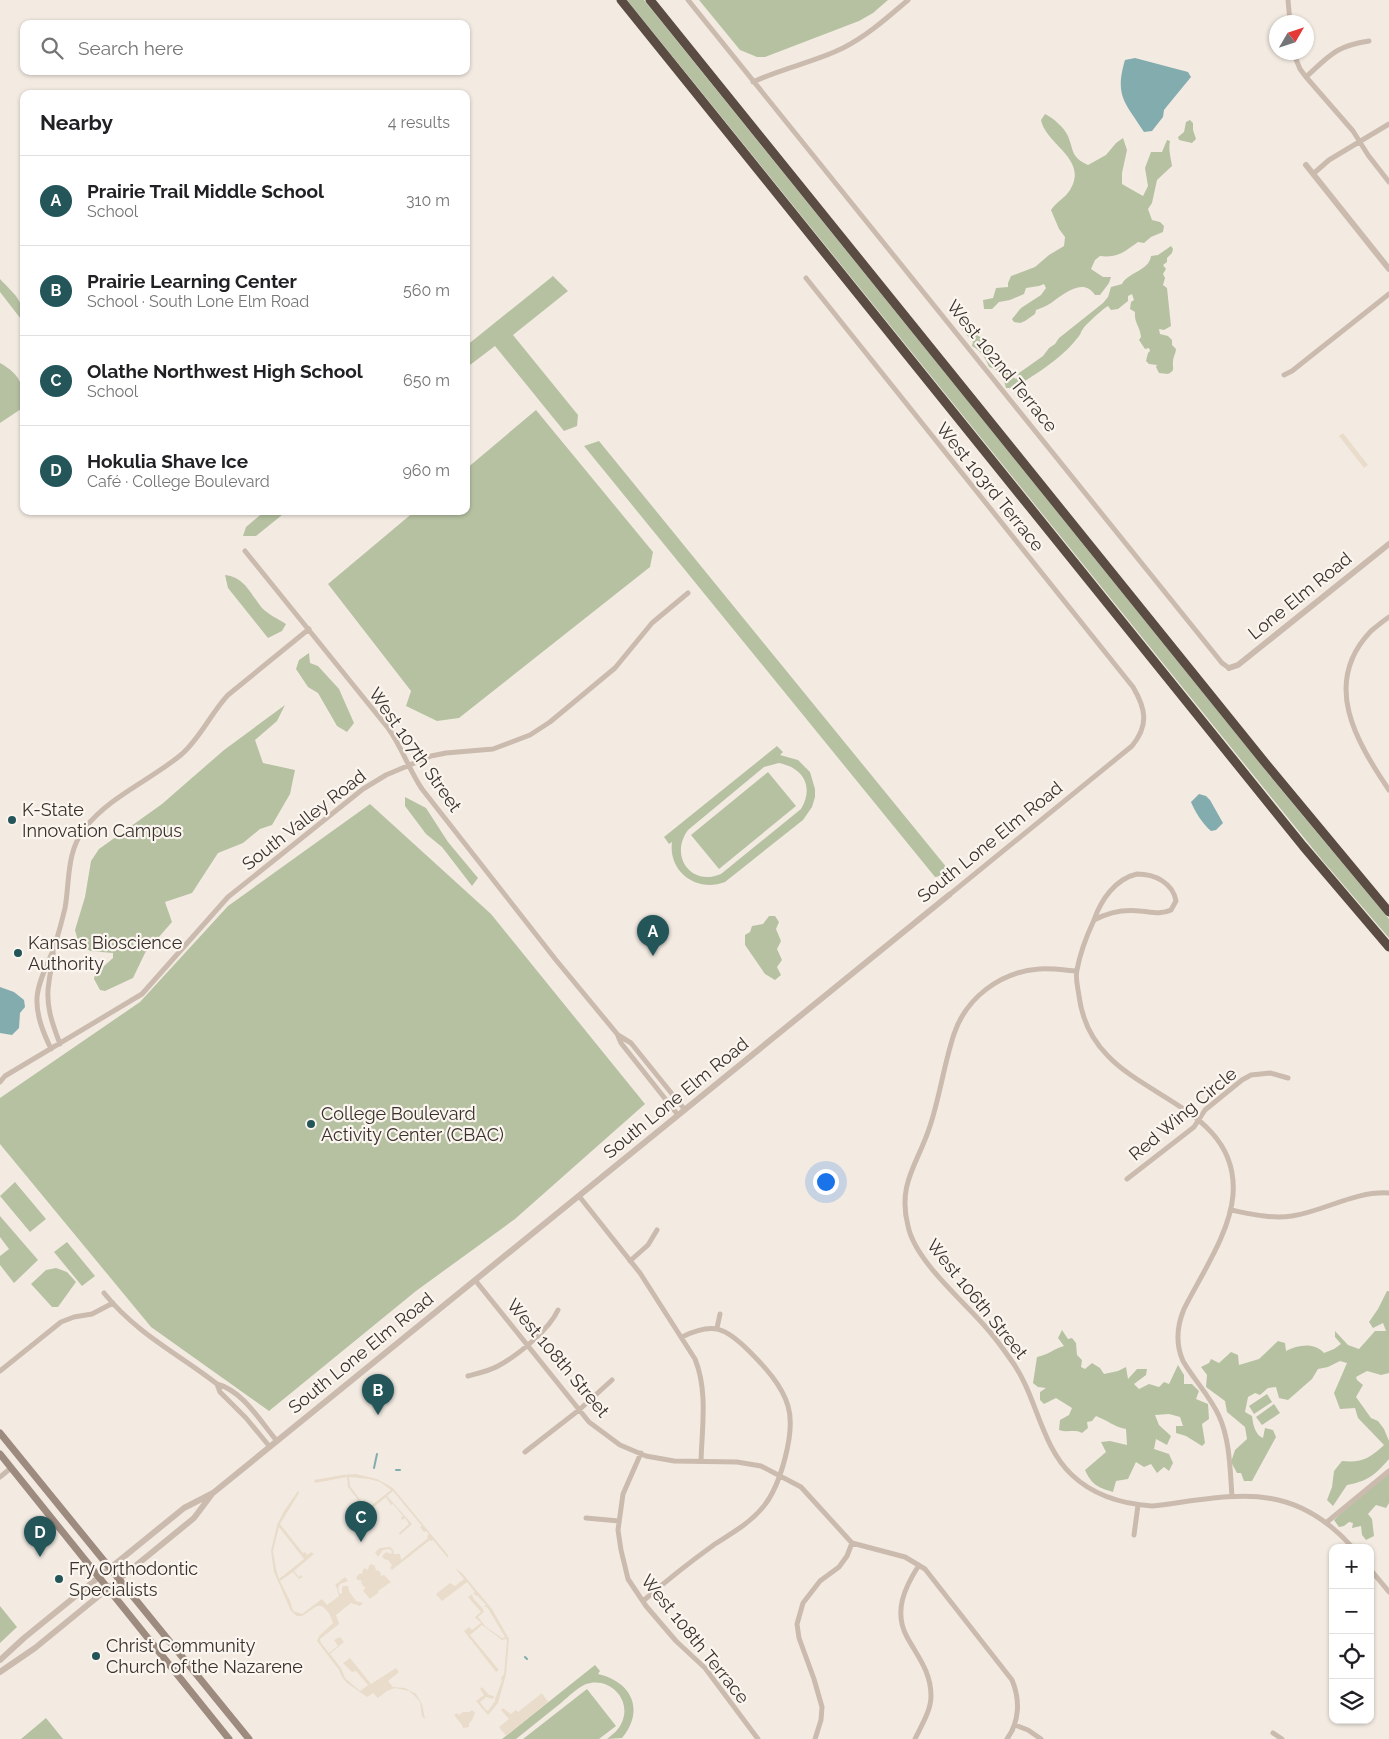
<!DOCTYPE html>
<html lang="en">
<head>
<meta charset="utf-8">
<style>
	body { margin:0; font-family:Raleway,sans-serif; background:#f2f2f2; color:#202124 }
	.controls { position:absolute; right:15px; bottom:15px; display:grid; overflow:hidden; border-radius:10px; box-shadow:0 1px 4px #0004 }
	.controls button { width:45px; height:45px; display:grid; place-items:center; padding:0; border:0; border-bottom:1px solid #e0e0e0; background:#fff; color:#202124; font:25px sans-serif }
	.compass { position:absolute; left:1269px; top:15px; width:45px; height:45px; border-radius:50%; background:#fff; box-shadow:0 1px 4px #0004; rotate:51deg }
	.you { position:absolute; left:825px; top:1181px; width:18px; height:18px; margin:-12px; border:4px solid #fff; border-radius:50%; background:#1a73e8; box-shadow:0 0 0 8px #1a73e833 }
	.badge { display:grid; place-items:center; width:32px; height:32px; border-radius:50%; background:#235559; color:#fff; font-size:16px; font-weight:700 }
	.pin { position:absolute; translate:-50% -41px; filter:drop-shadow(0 1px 2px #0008) }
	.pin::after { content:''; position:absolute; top:26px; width:18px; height:15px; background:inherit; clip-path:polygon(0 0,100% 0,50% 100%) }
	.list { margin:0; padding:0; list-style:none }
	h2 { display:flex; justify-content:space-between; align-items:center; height:65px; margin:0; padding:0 20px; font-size:21px }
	h2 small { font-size:16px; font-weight:400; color:#757577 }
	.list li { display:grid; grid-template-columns:32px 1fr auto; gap:15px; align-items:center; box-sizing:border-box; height:90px; padding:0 20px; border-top:1px solid #e0e0e0 }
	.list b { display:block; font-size:19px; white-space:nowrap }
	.list p { margin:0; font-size:16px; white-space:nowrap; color:#757577 }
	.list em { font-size:16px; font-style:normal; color:#757577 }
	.icon { flex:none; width:28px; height:28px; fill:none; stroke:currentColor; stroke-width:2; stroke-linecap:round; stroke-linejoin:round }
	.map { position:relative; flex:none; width:1389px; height:1739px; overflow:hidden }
	.search { position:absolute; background:#fff; box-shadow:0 1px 4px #0004; left:20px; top:20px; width:450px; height:55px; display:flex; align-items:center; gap:12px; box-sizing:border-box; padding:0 18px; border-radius:10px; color:#757577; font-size:19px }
	.panel { position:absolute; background:#fff; box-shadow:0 1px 4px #0004; left:20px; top:90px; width:450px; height:425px; border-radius:10px }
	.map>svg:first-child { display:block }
	.green { fill:#b6c1a2; fill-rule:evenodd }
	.plaza { fill:#e9dcca; fill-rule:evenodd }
	.water { fill:#82acae }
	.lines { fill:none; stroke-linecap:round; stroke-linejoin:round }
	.stream { stroke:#82acae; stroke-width:2 }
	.minor { stroke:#cbbbae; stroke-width:5 }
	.tertiary { stroke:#cbbbae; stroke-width:6 }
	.secondary { stroke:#9e8b7f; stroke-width:7 }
	.motorway { stroke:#5a4b43; stroke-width:9 }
	.poi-dot { fill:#235559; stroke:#faf5ee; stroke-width:2 }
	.labels { text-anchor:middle; stroke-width:4.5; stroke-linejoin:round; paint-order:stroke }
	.street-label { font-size:18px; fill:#3a302c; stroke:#faf5ee }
	.poi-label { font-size:18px; fill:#3a302c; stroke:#faf5ee; text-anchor:start }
</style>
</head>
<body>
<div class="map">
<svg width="1389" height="1739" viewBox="0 0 1389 1739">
	<rect width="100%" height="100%" fill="#f3ebe2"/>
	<!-- green -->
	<path class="green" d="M627,0H644L1275,782L1389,919V938L1322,860Z
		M699,0H888L873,13L859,21L765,57H757L740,50Z
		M1045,114C1053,118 1064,127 1068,136C1074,151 1071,157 1088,165L1106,155L1116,143L1123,138L1127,150L1122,173V184L1143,196L1148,186L1145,168L1151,152H1162L1167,140L1170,141C1168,149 1171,158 1172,166L1157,180L1152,203L1148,209L1152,220L1160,222L1164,226L1163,232L1151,237L1144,243L1138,242C1124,252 1118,258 1100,256L1095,260L1091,269L1103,277H1111L1109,283L1100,295H1095C1083,277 1064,294 1051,303C1047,306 1041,308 1036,310L1035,314L1025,321L1020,323L1014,322L1012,319L1021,308L1041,295L1046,288L1044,284L1039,286L1026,288L1024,294L1010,300L999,302L992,309H984L983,300L993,298L996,288L1008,287V283L1011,276L1035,267L1049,255L1064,246L1065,237L1059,229L1051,210C1056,202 1065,198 1070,190C1089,159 1046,145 1041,120Z
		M1190,120L1193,123V130L1196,139L1192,143L1179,140L1178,137L1184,132L1186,122Z
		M1171,246L1173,249L1172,253L1167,258V262L1163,265L1166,269L1163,274L1165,278L1163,285L1167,288L1171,326L1164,330L1159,329L1160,334L1168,336L1172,340V345L1176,349C1176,353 1173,357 1173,361C1172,368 1176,370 1168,374L1159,373L1156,367L1157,365L1149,364L1146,361L1148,353L1150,351L1149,348L1145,349L1139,340L1141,337C1140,326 1134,323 1135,312L1130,309L1131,302L1134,300L1132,294L1128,296V301L1118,309L1111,310L1108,306C1105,307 1084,326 1083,329C1080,333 1082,332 1079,336C1066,354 1044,369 1025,381L1024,387L1014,392L1013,388H1006C1004,378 999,369 989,367C986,358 980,350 972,346L973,342L963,331L962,327L968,324L980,337L987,340C991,355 1002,370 1016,379L1019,373L1043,356L1049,348L1055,344L1059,338L1103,303L1108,297L1111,287L1122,284C1128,272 1149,271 1151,256L1158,255Z
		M553,276L568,291L513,335L578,415L577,426L564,431L495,346L466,368V346Z
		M0,279C15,295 24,300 24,323L0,292Z
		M0,363C20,374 24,385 24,407L0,423Z
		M536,410L653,552L650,567L459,718L437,721L406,706L411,691L328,584L415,511H466V469Z
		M599,441L952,874L935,877L584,446Z
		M265,511H287L256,536H243L246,527Z
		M225,575C245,577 251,595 262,608C268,614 278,619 286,624L282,631L268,638L228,588Z
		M309,653L310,663L318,666L339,689L354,723L347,732L337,726L318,693L308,687L296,669L299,660Z
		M285,705L277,721L255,740L263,763L295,770L290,794L272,825L260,829L243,843L218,853L192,893L165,902L172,922L145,953L133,978L105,991L100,990L94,979L95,974L113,958V953L90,951L78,941L75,930L85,897L91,861L99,849L162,804L224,750Z
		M777,746L783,752L780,755L798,760L810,772L815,789V797L812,807L803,820L725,882C697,893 668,872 672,842L669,844L664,837ZM779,763C804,768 814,787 801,809L721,874C691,887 669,856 688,830L764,767Z
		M768,772L796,806L719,869L691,835Z
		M405,797L426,808L448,842L478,878L472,886L442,847L426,834L405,806Z
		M370,804L491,914L645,1104L515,1219L416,1291L269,1411L151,1327L0,1144V1098L140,1002L228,906Z
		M769,916H775L779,922L776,929L781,941L777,949L782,960L777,967L781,975L775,980L765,974L745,945V935L750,932L752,926L763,924Z
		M15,1182L46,1219L30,1232L0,1196Z
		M0,1216L38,1260L14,1283L0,1265V1256L9,1249L0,1237Z
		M67,1242L95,1276L82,1286L54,1252Z
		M56,1268L67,1272L76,1282L58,1307H52L31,1284L46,1270Z
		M1387,1291H1389V1373L1381,1375L1367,1371L1356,1377L1357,1380L1363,1385L1356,1397L1371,1418L1378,1421L1384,1429L1389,1441V1459C1375,1475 1368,1481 1347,1485L1333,1506L1327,1500L1332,1487L1334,1471L1342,1461C1362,1463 1370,1458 1384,1445L1358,1418L1355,1408L1340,1409L1334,1393L1347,1363L1340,1361L1328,1367L1318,1369L1312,1379L1288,1400L1279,1398L1276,1387L1268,1388L1260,1395L1255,1393L1248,1397L1245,1412L1252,1416C1253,1424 1255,1435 1263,1438L1265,1428L1273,1430L1276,1437L1252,1481H1244L1241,1473H1237L1231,1462L1235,1450L1247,1439L1245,1427L1227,1412L1225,1401L1206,1387L1207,1375L1201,1367L1209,1363L1211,1359L1219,1363L1231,1352L1238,1355L1239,1365L1259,1359L1278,1341L1285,1343L1286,1351C1298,1345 1314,1342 1324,1353L1334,1349L1341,1344L1335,1337V1331L1348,1345L1359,1349L1375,1331H1386L1383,1323L1373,1328L1369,1322L1378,1309Z
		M1062,1330L1068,1339L1072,1338L1076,1343L1077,1355L1082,1360L1081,1367L1085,1369L1092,1363L1100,1368L1104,1374L1118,1371L1126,1367L1128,1379L1137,1369H1147L1146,1375L1134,1384L1139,1389L1149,1384L1159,1387L1164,1382L1169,1384L1178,1365L1184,1375V1384H1192L1199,1391L1196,1399L1208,1404L1209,1419L1202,1424L1205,1443L1202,1446L1186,1436L1176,1433V1426H1183L1180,1417L1169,1414L1155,1415L1159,1425L1171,1436L1167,1445L1156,1439L1154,1449L1169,1454L1173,1463L1169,1471L1164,1467L1157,1473L1151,1464L1144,1467L1136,1462L1128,1479L1116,1481L1113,1492C1097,1487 1092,1485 1085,1470L1106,1452L1101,1442L1110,1441L1127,1445L1126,1429C1114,1427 1107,1420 1096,1416L1092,1421L1087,1422L1088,1428L1082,1433C1075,1429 1067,1433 1059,1430L1060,1420L1069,1415L1072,1408L1056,1398L1044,1404L1040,1400V1392L1046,1388L1038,1387L1033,1383L1037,1357C1048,1355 1053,1349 1064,1346L1058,1338Z
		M1267,1394L1272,1402L1254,1414L1249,1406Z
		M1274,1404L1280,1413L1262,1425L1256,1417Z
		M1389,1473V1503L1386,1508L1376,1505L1368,1514L1372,1519L1374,1536L1366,1540L1362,1535L1361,1526L1352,1528L1353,1523L1349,1522L1344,1526L1339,1527L1334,1520L1340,1514Z
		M0,1606L17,1627L0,1643Z
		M595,1665L600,1671L598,1674C632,1682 645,1710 622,1738L607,1739C613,1734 619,1730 622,1722C632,1699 609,1676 586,1684C577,1688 569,1696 561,1703C546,1715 531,1727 516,1739H502Z
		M587,1689L616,1726L599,1739H523Z
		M46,1718L63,1739H21Z"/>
	<!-- plaza -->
	<path class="plaza" d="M1343,433L1368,465L1364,468L1339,436Z
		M356,1474L377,1479L393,1488L448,1555V1558L433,1540L431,1541L430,1540L392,1570L390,1568L392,1565L388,1560L384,1559L382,1556L386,1552L391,1554L392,1552L391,1550L388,1549L383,1550L378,1557L375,1552L380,1548L390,1547L394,1551L393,1552L394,1554H400L401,1560L428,1538L427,1536L429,1534L426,1531L424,1532L420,1527L422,1526L393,1491L387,1496L412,1524L400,1535L399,1533L409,1524L405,1518L402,1520L401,1518L403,1516L393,1504L391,1505L386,1497L364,1515L362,1512L365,1509L348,1487L347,1477L315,1483L314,1480L342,1475ZM349,1477L369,1479L380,1482L391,1490L367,1509L350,1486Z
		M298,1491L299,1493L280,1524L303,1553L305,1552L307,1555L311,1552L314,1554L294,1571L299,1577L301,1575L303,1577L299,1579L293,1572L280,1581L290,1601L293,1611L302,1614L322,1599L327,1605L339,1596L336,1586L335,1585L345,1577L348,1581L340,1584L338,1588L339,1593L341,1594L342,1593V1588L343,1586H348L349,1591L356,1601L363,1603L360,1606L351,1603L336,1615L339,1624L320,1639L321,1643L329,1653L338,1646L334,1640L340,1637L344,1642L330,1654L341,1668L345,1678L360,1691L368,1685L356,1671L352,1672L343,1663L350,1658L371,1684L396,1668L399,1672L388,1681L393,1687L405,1688L416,1694L422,1704L425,1719L422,1716L420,1702L414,1695L409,1691L395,1688L387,1691L378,1698L373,1693L367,1697L347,1683L342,1677L339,1670L317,1641L319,1636L333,1623L329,1613L322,1606H317L302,1616H297L291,1611L274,1572L271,1551L277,1525L284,1511ZM279,1527L304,1559L279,1579L276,1569L273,1551Z
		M371,1564L375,1566L376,1571L378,1570L381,1573L380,1576L384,1575L391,1582L378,1591L379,1592L370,1599L363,1591L366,1587H364L361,1583L362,1581L358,1580L356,1578L359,1574L363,1573L362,1571L365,1568L367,1570L368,1569L369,1566Z
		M455,1568L462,1573L492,1609L509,1639L506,1675L498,1703L488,1715L476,1701L484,1695L480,1689L482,1687L489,1695L494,1696L493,1699L486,1697L480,1702L485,1709L488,1711L495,1701V1699L502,1680L501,1678L504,1674L507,1641L506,1639L502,1640L482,1625L470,1635L499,1670L496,1672L464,1631L469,1627L472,1630L481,1623L475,1617L481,1612L468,1597L472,1594L473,1598L483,1609L484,1612L478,1617L486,1627L502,1638L505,1637L487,1607H484L486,1605L477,1595L476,1596L473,1593L475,1592L467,1582L442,1601L436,1594L450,1583L455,1586L464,1579Z
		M542,1693L548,1702L506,1736L499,1727L509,1719L501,1710L503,1708L511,1714L516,1710L518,1712Z
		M472,1710L475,1713L472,1720L469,1724V1727L463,1728L462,1725L454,1715L457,1713L459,1715L463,1712H469Z"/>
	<!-- water -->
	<path class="water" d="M1135,58L1188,72L1191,77L1168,105L1164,110L1163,117L1152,131L1144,132C1126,103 1114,97 1125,60Z
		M1199,794L1206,796L1210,800L1223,823L1216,830L1211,831C1203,824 1195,812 1191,802Z
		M0,987L14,992L24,1000L25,1007L20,1013L19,1028L12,1035L0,1033Z"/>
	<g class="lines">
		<!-- stream -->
		<path class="stream" d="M374,1468L377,1454
			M396,1470H400
			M525,1657L527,1659"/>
		<!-- minor -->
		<path class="minor" d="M688,0L1222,663L1229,668
			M1288,0L1290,22
			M1293,52L1300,69L1306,77L1353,131L1368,155L1389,182
			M1306,77C1330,55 1336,46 1369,41
			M753,82C782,68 815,62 843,48C867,36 888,17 908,0
			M1313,174L1329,160L1389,124
			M806,278L1133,687C1146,709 1149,725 1132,746L949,895
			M1284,375L1292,371L1389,294
			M245,551L388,728C402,747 409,770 422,789L556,960L618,1035L631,1043L685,1110
			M1389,617C1383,621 1377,626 1371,631C1321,683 1356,741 1389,790
			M1137,874C1155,874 1173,883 1176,901L1171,910C1161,915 1151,912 1140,911C1123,909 1109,912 1094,920C1101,900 1115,879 1137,874Z
			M1094,920C1087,935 1080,953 1077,970C1075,978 1078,988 1079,996C1082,1019 1092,1040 1108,1056C1150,1100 1239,1116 1233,1195C1230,1233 1201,1275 1184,1309C1177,1326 1175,1343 1183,1361C1194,1380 1210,1396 1219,1416C1230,1440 1230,1470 1232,1496
			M53,950C54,961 50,971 49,982C45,1004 52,1023 60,1044
			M1076,971C1064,970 1051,968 1039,969C1000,972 966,998 954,1034C944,1064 940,1096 930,1126C918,1164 897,1183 908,1226C915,1260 960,1298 983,1324C993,1335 1002,1347 1011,1360C1037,1395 1040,1445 1072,1475C1094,1496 1123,1504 1152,1506C1234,1496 1291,1478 1353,1548
			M618,1036L621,1043L678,1115
			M51,1049C44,1034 36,1016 37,998C38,981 48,964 54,948C58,935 62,921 65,908C70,880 66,852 85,828C110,796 151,780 182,754C201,737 211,713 228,695L309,629
			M0,1082L5,1076L142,994L228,897L363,789L386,775L431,756L446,753L493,749L530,735L550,722L615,668L652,623L688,593
			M1127,1179L1194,1127L1205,1110L1242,1080L1251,1075L1270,1073L1288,1078
			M579,1196L640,1273L695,1359C708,1391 702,1427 701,1461
			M1231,1210C1251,1214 1271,1219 1292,1216C1325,1211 1354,1191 1389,1193
			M630,1261L648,1245L657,1230
			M475,1280L589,1422L620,1445L646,1456L674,1461L737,1462L761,1466L801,1487L852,1543L905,1557L925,1569L1012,1680C1020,1699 1020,1721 1007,1739
			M104,1293C137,1334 177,1353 217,1384C243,1391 260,1421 277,1441
			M717,1328L720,1314
			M0,1371L61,1322L74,1317L92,1314L113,1303
			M468,1376C479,1373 489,1371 498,1366C517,1356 549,1330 558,1310
			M217,1384L220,1392L246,1418L270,1447
			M525,1452L579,1410L612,1380
			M641,1453L623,1494L618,1530L621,1550L628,1579L646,1606L676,1641L705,1668L758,1739
			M0,1477L11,1468
			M586,1518L619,1521
			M1327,1522L1389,1471
			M1134,1535L1138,1505
			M1370,1569L1389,1592
			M643,1601C666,1581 690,1562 715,1544C732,1533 750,1523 763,1507C780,1487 796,1432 788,1406C782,1385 764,1366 749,1351C725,1327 713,1322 682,1337
			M1015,1725L1028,1730L1041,1739
			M1273,1733L1282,1739
			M815,1739L821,1720L822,1707L814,1679L799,1638L797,1624L803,1603L820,1581L839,1567L847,1556L852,1543
			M915,1739C921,1726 931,1711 931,1696C931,1672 918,1657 907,1637C893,1611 905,1587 919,1565"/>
		<!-- tertiary -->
		<path class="tertiary" d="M1306,165L1389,269
			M1229,668L1238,665L1389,544
			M0,1660L24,1638L184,1508L213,1493L949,895
			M0,1672L35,1648L194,1518L212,1494"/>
		<!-- secondary -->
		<path class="secondary" d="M0,1433L249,1739
			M0,1454L229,1739"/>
		<!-- motorway -->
		<path class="motorway" d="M621,0L1303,846L1389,947
			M650,0L1267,765L1389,912"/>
	</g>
	<!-- markers -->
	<g class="poi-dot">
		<circle cx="12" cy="820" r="5"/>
		<circle cx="18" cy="953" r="5"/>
		<circle cx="311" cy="1124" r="5"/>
		<circle cx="59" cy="1579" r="5"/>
		<circle cx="96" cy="1656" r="5"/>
	</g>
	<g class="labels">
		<!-- street labels -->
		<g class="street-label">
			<text transform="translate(1002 366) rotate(51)" y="6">West 102nd Terrace</text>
			<text transform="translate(990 487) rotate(51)" y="6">West 103rd Terrace</text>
			<text transform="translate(1300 596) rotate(-39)" y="6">Lone Elm Road</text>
			<text transform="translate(415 750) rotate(55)" y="6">West 107th Street</text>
			<text transform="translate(304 820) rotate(-38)" y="6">South Valley Road</text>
			<text transform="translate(990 842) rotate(-39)" y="6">South Lone Elm Road</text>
			<text transform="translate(676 1098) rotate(-39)" y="6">South Lone Elm Road</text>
			<text transform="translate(1183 1114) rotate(-40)" y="6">Red Wing Circle</text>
			<text transform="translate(977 1299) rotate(51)" y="6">West 106th Street</text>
			<text transform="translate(361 1353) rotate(-39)" y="6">South Lone Elm Road</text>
			<text transform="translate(558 1358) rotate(50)" y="6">West 108th Street</text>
			<text transform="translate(695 1639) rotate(51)" y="6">West 108th Terrace</text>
		</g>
		<!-- poi labels -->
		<g class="poi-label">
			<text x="22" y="816">K-State<tspan x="22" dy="21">Innovation Campus</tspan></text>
			<text x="28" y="949">Kansas Bioscience<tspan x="28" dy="21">Authority</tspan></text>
			<text x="321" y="1120">College Boulevard<tspan x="321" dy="21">Activity Center (CBAC)</tspan></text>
			<text x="69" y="1575">Fry Orthodontic<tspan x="69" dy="21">Specialists</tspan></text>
			<text x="106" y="1652">Christ Community<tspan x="106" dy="21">Church of the Nazarene</tspan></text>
		</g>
	</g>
</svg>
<div class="controls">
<button>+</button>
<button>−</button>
<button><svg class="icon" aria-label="locate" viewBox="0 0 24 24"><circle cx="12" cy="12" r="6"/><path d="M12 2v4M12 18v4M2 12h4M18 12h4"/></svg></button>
<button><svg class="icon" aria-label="layers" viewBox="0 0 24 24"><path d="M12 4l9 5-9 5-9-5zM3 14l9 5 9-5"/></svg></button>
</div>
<svg class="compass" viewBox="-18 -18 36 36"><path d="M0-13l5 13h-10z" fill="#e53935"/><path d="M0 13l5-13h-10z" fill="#757577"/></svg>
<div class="you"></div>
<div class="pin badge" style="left:653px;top:956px">A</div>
<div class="pin badge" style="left:378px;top:1415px">B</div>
<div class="pin badge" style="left:361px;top:1542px">C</div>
<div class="pin badge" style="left:40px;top:1557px">D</div>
<div class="search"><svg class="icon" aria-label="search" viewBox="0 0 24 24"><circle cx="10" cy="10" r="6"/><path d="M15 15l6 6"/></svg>Search here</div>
<section class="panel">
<h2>Nearby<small>4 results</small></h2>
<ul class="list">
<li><span class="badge">A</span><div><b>Prairie Trail Middle School</b><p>School</p></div><em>310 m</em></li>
<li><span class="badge">B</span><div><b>Prairie Learning Center</b><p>School · South Lone Elm Road</p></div><em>560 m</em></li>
<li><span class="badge">C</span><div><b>Olathe Northwest High School</b><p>School</p></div><em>650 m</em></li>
<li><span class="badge">D</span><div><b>Hokulia Shave Ice</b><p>Café · College Boulevard</p></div><em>960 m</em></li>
</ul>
</section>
</div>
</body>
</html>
